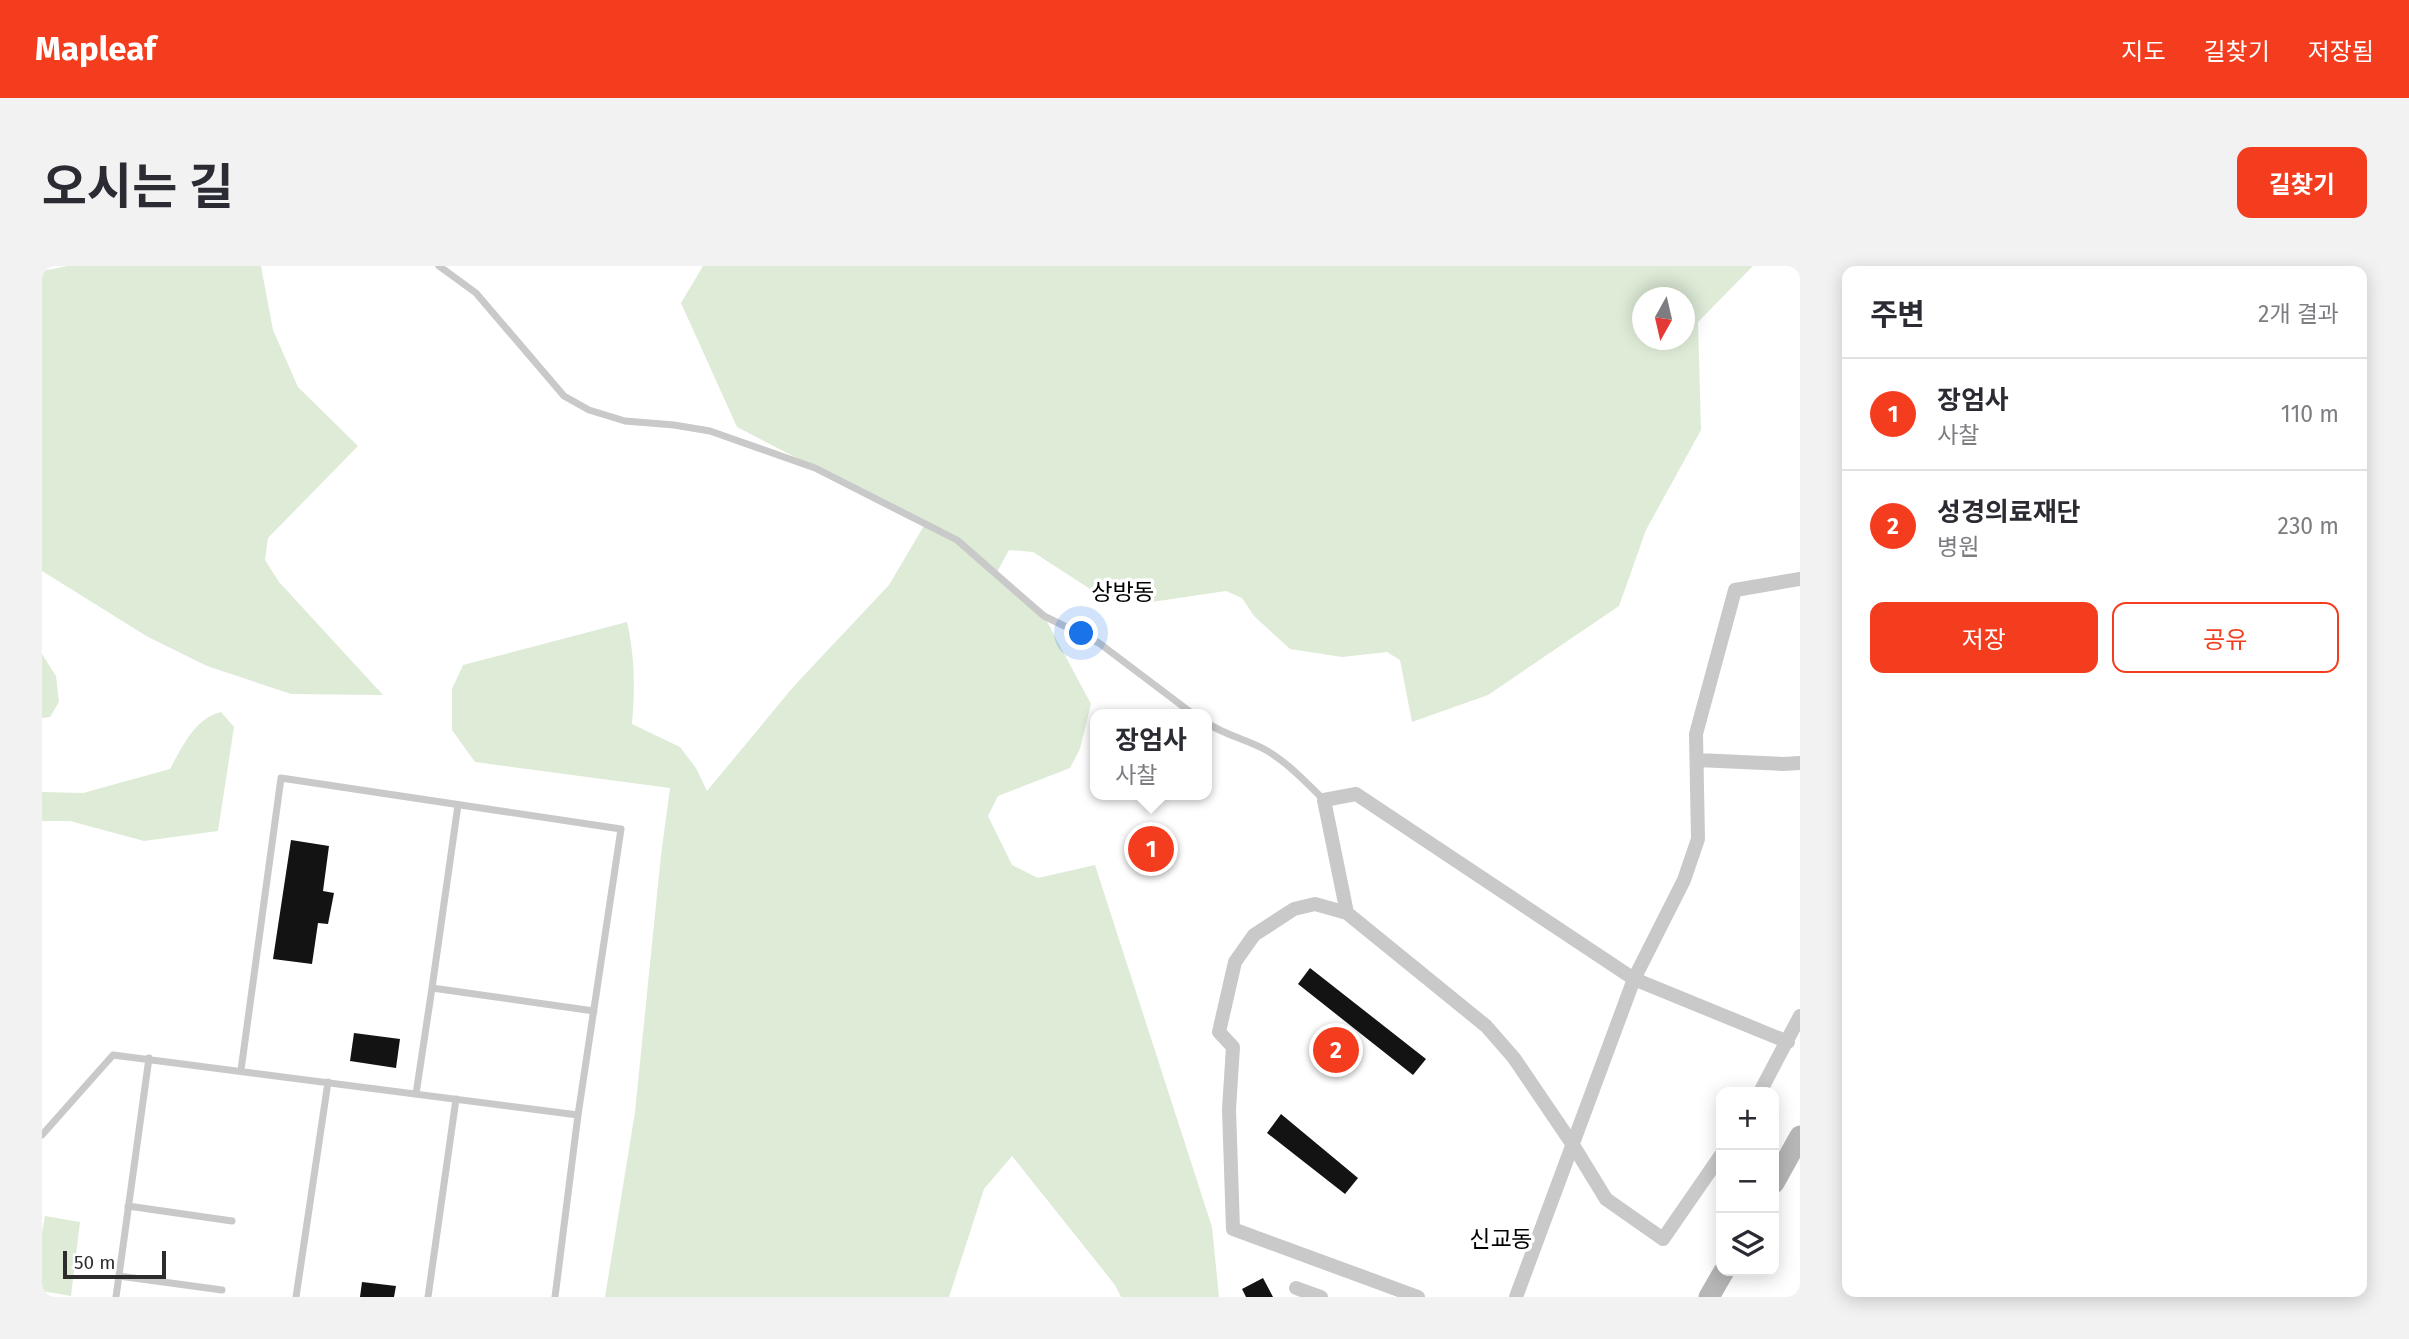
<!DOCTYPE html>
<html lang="ko">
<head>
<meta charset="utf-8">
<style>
	body { margin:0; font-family:"Fira Sans","Noto Sans KR",sans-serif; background:#f2f2f3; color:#2b2b33 }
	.controls { position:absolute; right:21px; bottom:21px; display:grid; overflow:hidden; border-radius:14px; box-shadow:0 4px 18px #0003 }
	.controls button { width:63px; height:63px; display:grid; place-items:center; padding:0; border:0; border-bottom:2px solid #e1e1e2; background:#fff; color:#2b2b33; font:35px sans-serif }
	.compass { position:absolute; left:1590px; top:21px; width:63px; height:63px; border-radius:50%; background:#fff; box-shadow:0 4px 18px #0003; rotate:188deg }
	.scale { position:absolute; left:21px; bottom:18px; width:103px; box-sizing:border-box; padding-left:7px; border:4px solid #2c2c2c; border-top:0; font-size:19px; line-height:24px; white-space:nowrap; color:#2c2c2c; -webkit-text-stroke:5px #fff; paint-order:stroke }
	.you { position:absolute; left:1040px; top:368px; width:24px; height:24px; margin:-18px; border:5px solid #fff; border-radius:50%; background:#1a73e8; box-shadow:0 0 0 10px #1a73e833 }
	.badge { display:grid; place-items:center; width:46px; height:46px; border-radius:50%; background:#f33d1e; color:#fff; font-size:23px; font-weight:700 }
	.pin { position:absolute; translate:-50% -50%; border:4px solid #fff; box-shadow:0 2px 7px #0006 }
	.popup { position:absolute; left:1048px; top:443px; width:122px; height:91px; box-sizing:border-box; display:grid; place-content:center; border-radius:14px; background:#fff; filter:drop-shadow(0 2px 5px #0005); font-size:23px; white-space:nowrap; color:#7c7c81 }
	.popup b { font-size:26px; color:#2b2b33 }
	.popup::after { content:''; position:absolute; left:50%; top:100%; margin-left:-14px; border:14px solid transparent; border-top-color:#fff }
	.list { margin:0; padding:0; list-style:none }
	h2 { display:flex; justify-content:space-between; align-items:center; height:91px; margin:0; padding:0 28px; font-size:30px }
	h2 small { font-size:23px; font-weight:400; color:#7c7c81 }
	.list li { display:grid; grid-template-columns:46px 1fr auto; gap:21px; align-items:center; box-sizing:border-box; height:112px; padding:0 28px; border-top:2px solid #e1e1e2 }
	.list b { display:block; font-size:26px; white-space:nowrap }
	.list p { margin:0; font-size:23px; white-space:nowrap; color:#7c7c81 }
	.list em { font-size:23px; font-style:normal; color:#7c7c81 }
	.actions { display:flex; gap:14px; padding:21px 28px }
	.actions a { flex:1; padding:16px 0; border:2px solid #f33d1e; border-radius:14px; text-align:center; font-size:24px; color:#f33d1e }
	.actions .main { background:#f33d1e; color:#fff }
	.icon { flex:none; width:38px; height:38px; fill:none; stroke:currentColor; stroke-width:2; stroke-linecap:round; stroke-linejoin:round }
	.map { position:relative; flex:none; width:1758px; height:1031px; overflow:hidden; border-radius:14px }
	header { display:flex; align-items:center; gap:42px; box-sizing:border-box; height:98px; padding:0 35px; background:#f33d1e; color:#fff }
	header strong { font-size:33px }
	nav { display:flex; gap:38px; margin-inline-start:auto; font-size:24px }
	.intro { display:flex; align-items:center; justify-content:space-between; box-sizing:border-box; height:168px; padding:0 42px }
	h1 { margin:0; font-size:49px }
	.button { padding:18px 32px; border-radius:14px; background:#f33d1e; color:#fff; font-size:24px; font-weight:700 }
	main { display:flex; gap:42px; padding:0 42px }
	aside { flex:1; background:#fff; border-radius:14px; box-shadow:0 4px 18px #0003 }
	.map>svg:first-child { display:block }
	.green { fill:#deebd7; fill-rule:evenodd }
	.building { fill:#131313 }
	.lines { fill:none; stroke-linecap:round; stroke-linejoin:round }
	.lane { stroke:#c9c9c9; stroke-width:7 }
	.street { stroke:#c9c9c9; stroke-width:14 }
	.secondary { stroke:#b6b6b6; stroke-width:21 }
	.labels { text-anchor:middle; stroke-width:7; stroke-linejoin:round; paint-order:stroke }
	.quarter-label { font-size:23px; fill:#000; stroke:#fff }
</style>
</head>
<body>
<header>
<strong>Mapleaf</strong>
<nav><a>지도</a><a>길찾기</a><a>저장됨</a></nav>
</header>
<div class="intro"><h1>오시는 길</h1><a class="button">길찾기</a></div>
<main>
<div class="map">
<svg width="1758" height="1031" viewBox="0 0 1758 1031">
	<rect width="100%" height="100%" fill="#fff"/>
	<!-- green -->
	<path class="green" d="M25,0H219L231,64L256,121L316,180L226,272L223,294L237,316L341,429L249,428L165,400L106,371L0,305V5Z
		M661,0H1711L1656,56L1659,164L1604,264L1577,340L1446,429L1370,456L1358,394L1345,386L1300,391L1248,383L1212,350L1200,332L1184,325L1103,337L1059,330L991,286L967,284L954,308L1002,350L1049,438L1038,483L1028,502L956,530L946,550L970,599L996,612L1053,599L1170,961L1177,1031H1079L1073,1019L970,890L942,923L907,1031H563L593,846L619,589L628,522L433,496L410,464V423L421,399L585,356C593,391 593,423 590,458L638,481L654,502L665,525L752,420L847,319L883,258L695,161L639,37ZM1601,32H1643V74H1601Z
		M0,388L14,410L17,436L8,451L0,452Z
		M179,446L192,461L176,565L102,575L28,555H0V526L41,527L128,503C140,481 153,452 179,446Z
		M3,950L38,956L29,1030L0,1025V966Z"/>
	<!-- building -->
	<path class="building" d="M249,574L287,580L281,625L292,627L286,658L276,657L270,698L231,693Z
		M1268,702L1384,793L1371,809L1256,718Z
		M312,767L358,773L354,802L308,795Z
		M1239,848L1316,912L1303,928L1225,867Z
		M1221,1012L1231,1031H1204L1200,1023Z
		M320,1016L354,1020L352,1031H318Z"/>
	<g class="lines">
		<!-- lane -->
		<path class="lane" d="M397,0L434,27L522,130L547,144L583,155L632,159L668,165L773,202L915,274L1002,350L1057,377L1151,448
			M1165,457C1183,469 1203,473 1222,483C1244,495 1264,516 1282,534
			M390,722L416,539
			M199,804L239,512L579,563L536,849
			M374,828L390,722L552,745
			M0,869L71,789L536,849L513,1031
			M86,940L190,955
			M77,1010L180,1024
			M74,1031L107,792
			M254,1031L286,816
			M386,1031L414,833"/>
		<!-- street -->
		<path class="street" d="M1655,494L1741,498L1758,497
			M1305,647L1282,534L1314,528L1592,713L1746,776
			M1718,826L1758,750
			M1254,1022L1279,1031
			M1376,1031L1191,963L1187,843L1191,781L1177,766L1193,696L1212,669L1252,643L1273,638L1305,647L1444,760L1472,792L1531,879L1564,933L1621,973L1679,889
			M1474,1031L1592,713L1642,614L1656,573L1654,468L1693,324L1758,313"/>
		<!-- secondary -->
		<path class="secondary" d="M1732,917L1758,870
			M1667,1031L1682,1005"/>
	</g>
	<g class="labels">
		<!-- quarter labels -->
		<g class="quarter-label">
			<text x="1081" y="334">상방동</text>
			<text x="1459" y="981">신교동</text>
		</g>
	</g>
</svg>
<div class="controls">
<button>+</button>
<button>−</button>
<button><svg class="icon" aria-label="layers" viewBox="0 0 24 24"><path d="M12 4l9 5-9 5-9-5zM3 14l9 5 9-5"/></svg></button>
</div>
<svg class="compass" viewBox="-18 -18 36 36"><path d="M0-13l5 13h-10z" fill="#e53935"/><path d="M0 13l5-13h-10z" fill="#7c7c81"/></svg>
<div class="scale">50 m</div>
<div class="you"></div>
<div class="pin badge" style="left:1109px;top:583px">1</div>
<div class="popup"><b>장엄사</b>사찰</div>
<div class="pin badge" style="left:1294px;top:784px">2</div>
</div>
<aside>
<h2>주변<small>2개 결과</small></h2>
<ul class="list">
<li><span class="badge">1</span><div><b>장엄사</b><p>사찰</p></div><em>110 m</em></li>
<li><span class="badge">2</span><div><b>성경의료재단</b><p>병원</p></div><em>230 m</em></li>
</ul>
<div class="actions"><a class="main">저장</a><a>공유</a></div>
</aside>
</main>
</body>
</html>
